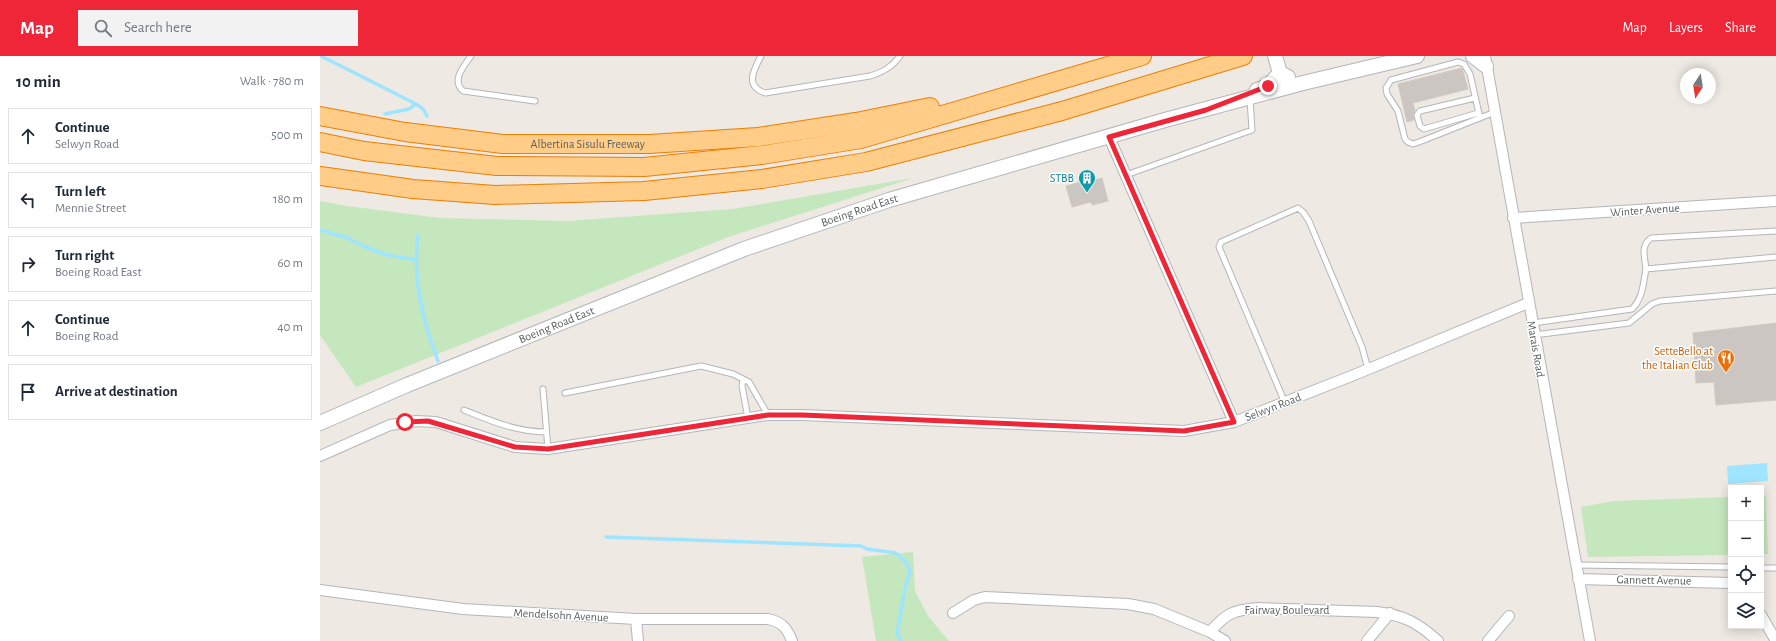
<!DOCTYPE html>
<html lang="en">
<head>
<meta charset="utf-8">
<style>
	body { margin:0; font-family:"Alegreya Sans",sans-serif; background:#f2f2f3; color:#1f2937 }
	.controls { position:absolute; right:12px; bottom:12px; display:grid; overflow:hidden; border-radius:0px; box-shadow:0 2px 10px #0003 }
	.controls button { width:36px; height:36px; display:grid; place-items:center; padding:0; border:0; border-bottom:1px solid #e0e1e3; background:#fff; color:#1f2937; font:20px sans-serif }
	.compass { position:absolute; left:1360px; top:12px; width:36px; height:36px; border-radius:50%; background:#fff; box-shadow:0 2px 10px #0003; rotate:192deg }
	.stop { position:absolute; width:12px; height:12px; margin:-9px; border:3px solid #ef2637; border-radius:50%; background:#fff }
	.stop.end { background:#ef2637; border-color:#fff; box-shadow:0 1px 4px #0008 }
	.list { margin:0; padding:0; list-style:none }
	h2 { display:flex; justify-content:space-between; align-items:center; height:52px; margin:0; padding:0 16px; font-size:17px }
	h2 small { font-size:13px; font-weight:400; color:#747a83 }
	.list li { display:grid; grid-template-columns:26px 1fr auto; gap:12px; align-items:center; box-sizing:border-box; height:56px; margin:0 8px 8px; padding:0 8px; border:1px solid #e0e1e3; border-radius:0px }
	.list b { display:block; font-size:15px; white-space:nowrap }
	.list p { margin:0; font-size:13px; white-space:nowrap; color:#747a83 }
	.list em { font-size:13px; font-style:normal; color:#747a83 }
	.icon { flex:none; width:22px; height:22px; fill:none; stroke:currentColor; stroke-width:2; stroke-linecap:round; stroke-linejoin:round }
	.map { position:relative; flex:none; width:1456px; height:585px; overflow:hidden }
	header { display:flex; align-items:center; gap:24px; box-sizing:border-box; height:56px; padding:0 20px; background:#ef2637; color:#fff }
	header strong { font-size:19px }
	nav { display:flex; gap:22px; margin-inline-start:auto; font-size:14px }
	.search { width:280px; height:36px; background:#f2f2f3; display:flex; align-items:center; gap:10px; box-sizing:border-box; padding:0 14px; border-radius:0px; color:#747a83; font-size:15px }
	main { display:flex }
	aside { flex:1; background:#fff }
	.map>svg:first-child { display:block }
	.green { fill:#c4e7bd }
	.water { fill:#a0e5ff }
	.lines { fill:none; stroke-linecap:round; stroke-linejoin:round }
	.stream { stroke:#a0e5ff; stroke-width:3.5 }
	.building { fill:#cbc6c1; stroke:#d3cac0 }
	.lane-casing { stroke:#b3b6ba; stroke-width:7 }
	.street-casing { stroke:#b3b6ba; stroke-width:12 }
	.secondary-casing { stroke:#b1b7ba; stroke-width:16 }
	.highway-casing { stroke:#ef7d00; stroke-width:20 }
	.lane { stroke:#fff; stroke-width:5 }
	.street { stroke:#fff; stroke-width:10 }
	.secondary { stroke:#fff; stroke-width:14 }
	.highway { stroke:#ffcd87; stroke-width:18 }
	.route { stroke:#ef2637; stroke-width:5 }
	.labels { text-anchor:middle; stroke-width:3; stroke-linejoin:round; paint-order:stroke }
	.street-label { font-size:12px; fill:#5a6063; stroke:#fff }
	.culture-label { font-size:12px; fill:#0d838f; stroke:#fff; text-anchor:end }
	.food-label { font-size:12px; fill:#c56008; stroke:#fff; text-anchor:end }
</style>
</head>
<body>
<header>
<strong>Map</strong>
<div class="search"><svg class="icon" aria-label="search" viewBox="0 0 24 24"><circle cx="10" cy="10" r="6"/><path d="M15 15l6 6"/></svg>Search here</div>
<nav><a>Map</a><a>Layers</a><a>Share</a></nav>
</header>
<main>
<aside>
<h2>10 min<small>Walk · 780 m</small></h2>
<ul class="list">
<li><svg class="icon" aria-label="ahead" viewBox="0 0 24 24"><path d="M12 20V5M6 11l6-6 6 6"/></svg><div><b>Continue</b><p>Selwyn Road</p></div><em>500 m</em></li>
<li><svg class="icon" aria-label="left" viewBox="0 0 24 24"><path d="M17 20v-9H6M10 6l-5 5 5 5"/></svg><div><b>Turn left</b><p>Mennie Street</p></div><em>180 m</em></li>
<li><svg class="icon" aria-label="right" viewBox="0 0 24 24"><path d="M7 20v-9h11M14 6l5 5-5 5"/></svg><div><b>Turn right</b><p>Boeing Road East</p></div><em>60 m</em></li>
<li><svg class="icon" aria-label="ahead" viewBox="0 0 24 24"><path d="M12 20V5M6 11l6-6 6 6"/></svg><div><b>Continue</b><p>Boeing Road</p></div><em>40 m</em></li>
<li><svg class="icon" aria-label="arrive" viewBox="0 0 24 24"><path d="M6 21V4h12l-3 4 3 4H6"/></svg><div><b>Arrive at destination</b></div></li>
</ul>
</aside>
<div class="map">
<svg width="1456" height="585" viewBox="0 0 1456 585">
	<rect width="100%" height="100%" fill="#eee9e2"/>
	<!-- green -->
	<path class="green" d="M593,122L408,181L36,331L0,279V145L27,150L119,162L248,165L413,153Z
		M1441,440H1446L1448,498L1441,499Z
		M1411,441V499L1268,501L1261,451L1294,445Z
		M593,496L595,535L608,560L629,585H556L542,501Z"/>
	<!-- water -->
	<path class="water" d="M1447,407L1448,425L1408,428L1407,410Z"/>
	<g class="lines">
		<!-- stream -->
		<path class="stream" d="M1,0L96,48L103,53L107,60
			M65,58L89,53L96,48
			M0,174L28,182L43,190L67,199L96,204
			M98,179C92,222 103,265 118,305
			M286,481L541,490L547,493L576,497L587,507L590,516L586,528L577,577L581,585"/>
	</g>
	<!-- building -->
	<path class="building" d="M1142,12L1148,33L1093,47L1095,55L1093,59L1094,64L1087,66L1078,28Z
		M782,122L788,145L772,149L771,146L752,151L746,130L764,125L765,127Z
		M1456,267V344L1396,349L1394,326L1376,327L1373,277Z"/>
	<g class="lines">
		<!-- lane casing -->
		<g class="lane-casing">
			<path id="lane" d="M151,0C144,10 131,24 143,35L215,45
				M441,0C434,14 424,30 445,37L550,20C563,16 572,11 580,0
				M1155,42L1100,55L1097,59L1100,70L1104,73L1158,57
				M1160,62L1150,18L1144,8L1138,6L1071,24L1066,32L1067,38L1078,55L1085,83L1088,86L1093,88L1099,86L1175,56
				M806,119L932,74L930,43
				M1326,213C1325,202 1320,190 1331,182L1456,175
				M1213,267L1312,253C1323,242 1323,228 1326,213L1456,201
				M1214,279L1309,267L1332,248L1340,245L1456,235
				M423,324L422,330L428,362
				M223,333L228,393
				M245,337L381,310L413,318L429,326L448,359
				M965,347L899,191L901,186L978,152L983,156L989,165L1042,291L1048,313
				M144,354C171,365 197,376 226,376
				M1256,509L1411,511
				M1441,512H1456"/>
		</g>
		<!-- street casing -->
		<g class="street-casing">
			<path id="street" d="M1165,0L1270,585
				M789,81L914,366
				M1193,162L1456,145
				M0,400L70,369L96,365L116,366L195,391L228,393L447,359H482L864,375L914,366L1034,319L1208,247
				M1258,523L1411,527
				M0,534L143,553L316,563H448C462,566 467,572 472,585
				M633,557L654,544L665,541L808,548L834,553L890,576L905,585
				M1441,559L1456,585
				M316,563L318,585
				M890,576C906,557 914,554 938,552L1057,556C1084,559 1098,567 1118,585
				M1047,585L1070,557
				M1168,585L1189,560"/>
		</g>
		<!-- secondary casing -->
		<g class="secondary-casing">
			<g id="secondary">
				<path d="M955,0L960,17L968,21"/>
				<path d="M1153,0L1166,10"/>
				<path d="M937,34L948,30L960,17"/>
				<path id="s1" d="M0,367L87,329L424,193L569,144L845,64L983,27L1097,0"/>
			</g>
		</g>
		<!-- highway casing -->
		<g class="highway-casing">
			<g id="highway">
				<path id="s2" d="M0,60L85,76L183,88H329L438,81L536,66L610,51"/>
				<path d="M0,86L44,95L177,110L324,111L442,99L541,83L822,0"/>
				<path d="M0,120L93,133L175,139L324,135L442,123L546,106L742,55L923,0"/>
			</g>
		</g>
		<!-- lane -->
		<use href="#lane" class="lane"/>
		<!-- street -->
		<use href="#street" class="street"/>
		<!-- secondary -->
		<use href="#secondary" class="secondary"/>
		<!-- highway -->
		<use href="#highway" class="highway"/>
	</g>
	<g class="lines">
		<!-- route -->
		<path class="route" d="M85,366L108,365L195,391L228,393L448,359H482L864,375L914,366L789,81L886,54L948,30"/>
	</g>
	<!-- icons -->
	<defs>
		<g id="building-pin" transform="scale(0.9)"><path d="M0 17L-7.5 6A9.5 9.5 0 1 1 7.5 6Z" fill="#0f9aa8" stroke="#fff"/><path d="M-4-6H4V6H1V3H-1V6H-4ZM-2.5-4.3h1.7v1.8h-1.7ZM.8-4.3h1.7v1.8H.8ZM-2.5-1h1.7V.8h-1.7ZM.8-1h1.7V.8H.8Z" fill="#fff"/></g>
		<g id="restaurant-pin" transform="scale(0.9)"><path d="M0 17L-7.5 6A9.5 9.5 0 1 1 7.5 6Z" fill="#e8710a" stroke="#fff"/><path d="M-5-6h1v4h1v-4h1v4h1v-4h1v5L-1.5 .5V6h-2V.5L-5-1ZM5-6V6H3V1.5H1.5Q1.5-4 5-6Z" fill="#fff"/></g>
	</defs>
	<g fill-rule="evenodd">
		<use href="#building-pin" x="767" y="122"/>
		<use href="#restaurant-pin" x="1406" y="302"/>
	</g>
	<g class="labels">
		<!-- street labels -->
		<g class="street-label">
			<text dy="4" stroke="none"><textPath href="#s2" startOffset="270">Albertina Sisulu Freeway</textPath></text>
			<text dy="4" stroke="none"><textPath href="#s1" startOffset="580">Boeing Road East</textPath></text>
			<text transform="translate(1325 154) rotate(-4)" y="4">Winter Avenue</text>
			<text dy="4" stroke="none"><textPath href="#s1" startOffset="256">Boeing Road East</textPath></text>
			<text transform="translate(1216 293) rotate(80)" y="4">Marais Road</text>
			<text transform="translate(953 351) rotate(-21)" y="4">Selwyn Road</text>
			<text transform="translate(1334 524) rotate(1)" y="4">Gannett Avenue</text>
			<text x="967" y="558">Fairway Boulevard</text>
			<text transform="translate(241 559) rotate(3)" y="4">Mendelsohn Avenue</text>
		</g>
		<!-- culture labels -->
		<g class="culture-label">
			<text x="754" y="126">STBB</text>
		</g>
		<!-- food labels -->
		<g class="food-label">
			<text x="1393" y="299">SetteBello at<tspan x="1393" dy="14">the Italian Club</tspan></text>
		</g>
	</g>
</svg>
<div class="controls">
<button>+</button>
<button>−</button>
<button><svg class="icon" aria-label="locate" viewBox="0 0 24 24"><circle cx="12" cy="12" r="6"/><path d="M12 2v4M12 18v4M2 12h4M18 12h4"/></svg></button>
<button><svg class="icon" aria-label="layers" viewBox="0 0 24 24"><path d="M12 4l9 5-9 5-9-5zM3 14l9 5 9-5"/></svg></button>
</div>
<svg class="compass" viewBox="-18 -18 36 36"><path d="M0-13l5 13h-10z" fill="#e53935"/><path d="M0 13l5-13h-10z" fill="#747a83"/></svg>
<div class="stop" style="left:85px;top:366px"></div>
<div class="stop end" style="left:948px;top:30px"></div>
</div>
</main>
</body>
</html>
